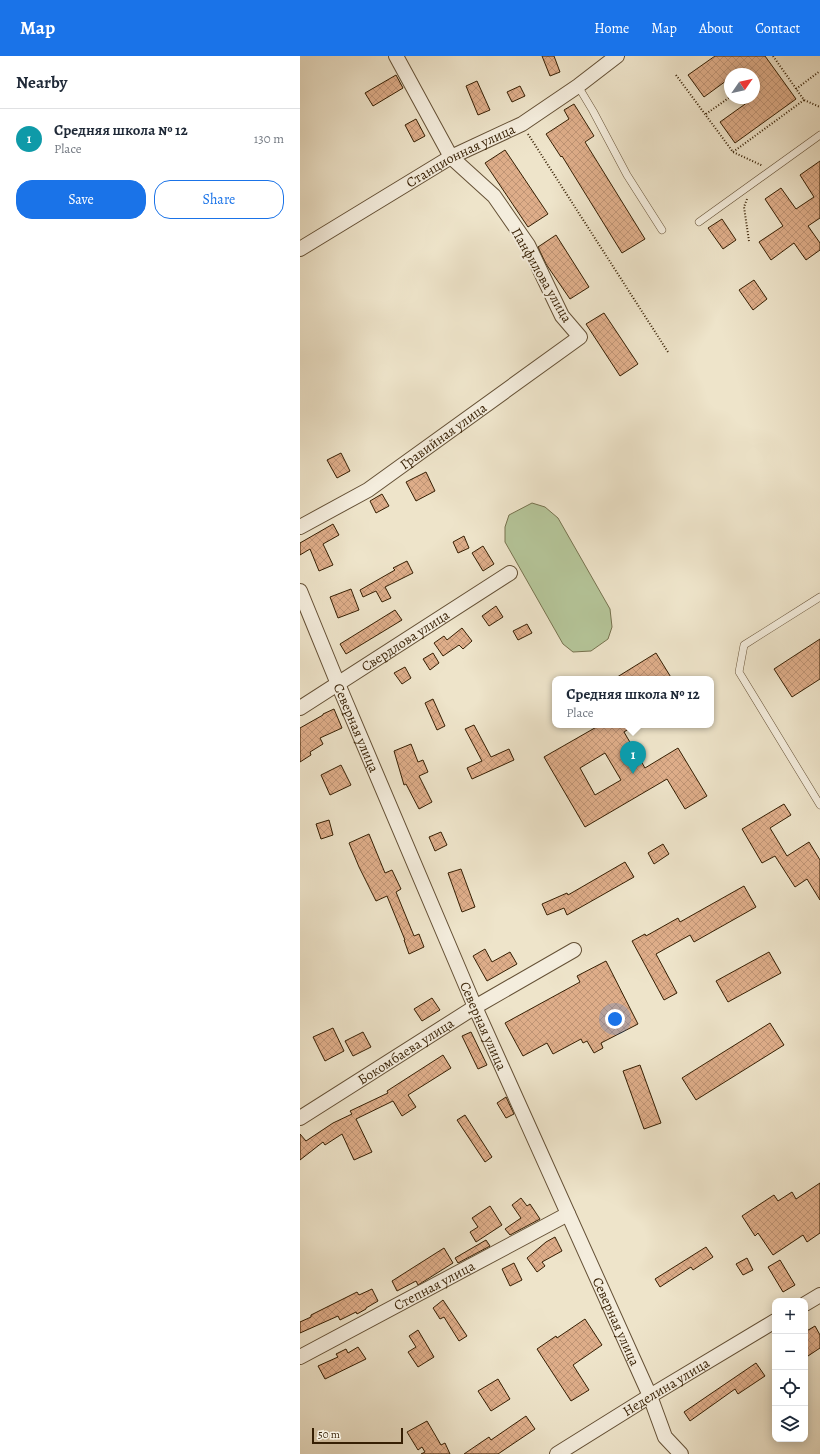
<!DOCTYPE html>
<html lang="en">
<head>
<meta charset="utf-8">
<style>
	body { margin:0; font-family:Alegreya,serif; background:#f6f6f7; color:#1f2937 }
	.controls { position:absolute; right:12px; bottom:12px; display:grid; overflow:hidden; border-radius:8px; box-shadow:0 2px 10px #0003 }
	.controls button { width:36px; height:36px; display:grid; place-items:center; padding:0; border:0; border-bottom:1px solid #e0e1e3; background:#fff; color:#1f2937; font:20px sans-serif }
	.compass { position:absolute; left:424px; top:12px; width:36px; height:36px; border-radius:50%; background:#fff; box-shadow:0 2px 10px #0003; rotate:56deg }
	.scale { position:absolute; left:12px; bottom:10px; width:91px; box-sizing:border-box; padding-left:4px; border:2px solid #361f03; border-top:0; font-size:11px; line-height:14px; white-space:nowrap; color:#361f03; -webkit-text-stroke:3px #f4eddd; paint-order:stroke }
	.you { position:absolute; left:315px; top:963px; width:14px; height:14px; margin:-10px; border:3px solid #fff; border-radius:50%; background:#1a73e8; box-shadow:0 0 0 6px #1a73e833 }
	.badge { display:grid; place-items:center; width:26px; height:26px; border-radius:50%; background:#1a73e8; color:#fff; font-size:13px; font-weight:700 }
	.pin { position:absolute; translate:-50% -33px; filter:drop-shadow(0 1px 2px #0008) }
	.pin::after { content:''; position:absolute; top:21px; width:14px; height:12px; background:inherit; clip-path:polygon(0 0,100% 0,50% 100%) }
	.popup { position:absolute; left:252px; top:620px; width:162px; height:52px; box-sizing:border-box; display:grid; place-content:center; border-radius:8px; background:#fff; filter:drop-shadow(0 1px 3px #0005); font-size:13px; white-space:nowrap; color:#747a83 }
	.popup b { font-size:15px; color:#1f2937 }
	.popup::after { content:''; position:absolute; left:50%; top:100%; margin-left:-8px; border:8px solid transparent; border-top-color:#fff }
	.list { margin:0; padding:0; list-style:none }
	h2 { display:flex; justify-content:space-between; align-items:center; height:52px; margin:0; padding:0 16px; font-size:17px }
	h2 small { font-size:13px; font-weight:400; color:#747a83 }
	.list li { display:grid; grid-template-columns:26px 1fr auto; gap:12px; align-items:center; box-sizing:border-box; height:60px; padding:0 16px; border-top:1px solid #e0e1e3 }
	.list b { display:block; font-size:15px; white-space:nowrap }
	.list p { margin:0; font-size:13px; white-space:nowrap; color:#747a83 }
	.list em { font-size:13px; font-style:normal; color:#747a83 }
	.actions { display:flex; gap:8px; padding:12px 16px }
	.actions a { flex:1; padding:9px 0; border:1px solid #1a73e8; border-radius:16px; text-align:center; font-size:14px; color:#1a73e8 }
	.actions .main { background:#1a73e8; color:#fff }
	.icon { flex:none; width:22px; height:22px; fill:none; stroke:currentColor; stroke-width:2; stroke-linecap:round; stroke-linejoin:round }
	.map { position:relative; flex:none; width:520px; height:1398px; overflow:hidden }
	header { display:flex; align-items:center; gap:24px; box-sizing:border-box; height:56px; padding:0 20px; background:#1a73e8; color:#fff }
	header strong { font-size:19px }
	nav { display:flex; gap:22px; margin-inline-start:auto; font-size:14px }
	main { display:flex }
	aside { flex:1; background:#fff }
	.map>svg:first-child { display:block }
	.garden { fill:#b5c599; stroke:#76724e }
	.building { fill:url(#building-cross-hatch); stroke:#361f03; fill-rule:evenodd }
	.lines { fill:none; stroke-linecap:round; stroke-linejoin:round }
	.lane-casing { stroke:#645035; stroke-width:8 }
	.street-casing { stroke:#645035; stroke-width:16 }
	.path { stroke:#361f03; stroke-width:2; stroke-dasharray:1 2; stroke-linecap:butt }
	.lane { stroke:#f4eddd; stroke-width:7 }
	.street { stroke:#f4eddd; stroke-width:14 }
	.labels { text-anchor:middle; stroke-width:4; stroke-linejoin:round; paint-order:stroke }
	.street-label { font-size:14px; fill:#361f03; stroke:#f4eddd }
</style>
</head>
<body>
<header>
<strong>Map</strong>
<nav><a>Home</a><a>Map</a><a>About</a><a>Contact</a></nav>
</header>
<main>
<aside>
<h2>Nearby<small></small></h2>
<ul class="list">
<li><span class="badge" style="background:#0f9aa8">1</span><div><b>Средняя школа № 12</b><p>Place</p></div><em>130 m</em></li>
</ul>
<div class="actions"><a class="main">Save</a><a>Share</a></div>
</aside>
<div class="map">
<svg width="520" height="1398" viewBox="0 0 520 1398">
	<defs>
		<pattern id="building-cross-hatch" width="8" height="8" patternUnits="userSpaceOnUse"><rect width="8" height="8" fill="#dead89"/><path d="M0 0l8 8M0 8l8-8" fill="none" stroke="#bf9475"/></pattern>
	</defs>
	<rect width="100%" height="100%" fill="#eee4ca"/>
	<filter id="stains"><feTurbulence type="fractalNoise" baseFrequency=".005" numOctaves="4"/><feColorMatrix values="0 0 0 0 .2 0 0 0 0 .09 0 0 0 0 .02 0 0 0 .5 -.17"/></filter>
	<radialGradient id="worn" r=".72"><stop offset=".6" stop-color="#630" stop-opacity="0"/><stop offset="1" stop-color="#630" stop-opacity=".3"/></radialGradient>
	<!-- garden -->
	<path class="garden" d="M232,447L245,451L258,462L310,553L312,571L308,583L291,595L273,596L263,588L205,486V471L209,459Z"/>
	<!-- building -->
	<path class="building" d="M242,0H254L260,16L250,20Z
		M415,0H465L496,43L435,87L420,66L448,46L445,42H454V18H430V22L404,41L388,19Z
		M96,19L103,32L73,50L65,37Z
		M177,25L190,54L178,59L166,30Z
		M220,30L225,40L212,46L207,36Z
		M274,48L294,80L285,86L345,183L322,197L262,100L261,101L246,78L269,63L264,54Z
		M116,63L125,80L114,86L105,69Z
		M205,94L248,158L228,171L185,107Z
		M520,105V162L508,170L520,187V194L506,204L494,187L471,204L459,186L483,170L465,143L481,132L496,153L514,141L500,119Z
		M422,163L436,184L423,193L408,172Z
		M256,179L289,231L270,243L246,208L238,191Z
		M454,224L467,243L453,254L439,234Z
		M304,257L338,308L320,320L286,268Z
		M41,397L50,415L37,422L27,404Z
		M126,416L135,435L116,445L106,426Z
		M82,438L89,450L76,457L70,445Z
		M33,468L39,479L23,488L33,509L19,515L10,493L0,499V487Z
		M164,480L169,492L158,497L153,486Z
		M183,490L194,508L183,515L172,497Z
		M107,505L113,517L85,531L91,542L82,546L76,535L63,541L60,534L95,514L93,512Z
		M51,533L59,554L38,562L30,541Z
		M196,550L203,561L189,570L182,560Z
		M95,554L102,564L46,598L40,588Z
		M227,568L232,577L218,584L213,575Z
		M162,572L172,585L163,593L159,589L143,600L134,587L144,580L147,584Z
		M520,583V623L492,641L474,613Z
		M133,597L139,607L130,614L123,603Z
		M356,597L372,623H314Z
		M105,611L111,622L102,628L94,617Z
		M133,643L145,670L137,674L125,647Z
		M34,653L42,672L20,682L23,688L10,696L11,699L0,706V672L23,659V658Z
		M174,669L191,701L209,693L214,704L172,723L167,712L182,705L165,673Z
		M300,669H335L324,676L345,712L378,692L407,740L385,753L367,723L285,771L244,701ZM305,697L321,724L295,739L280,712Z
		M111,688L118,706L123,704L128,716L119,720L132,746L119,753L106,728L104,729L94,695Z
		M41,709L51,729L30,739L21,719Z
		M484,748L491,759L470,772L487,800L509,786L520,804V844L507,823L495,831L475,800L462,807L442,773Z
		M29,764L33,779L21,783L16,768Z
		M141,776L147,789L135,795L129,781Z
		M69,778L85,817L92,814L101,833L96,836L114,880L119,878L124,891L109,898L104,884H105L87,840L76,845L59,811L49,787Z
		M363,788L369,798L354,808L348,797Z
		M325,806L334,821L267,859L264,852L247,859L242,848L267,837L268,839Z
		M161,813L175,851L162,856L148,817Z
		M444,830L456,851L394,886L390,879L356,898L377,937L364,944L332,885L345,878L346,880L378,862L380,866Z
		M185,893L192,906L210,896L217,908L187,925L173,900Z
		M469,896L481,917L428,946L416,925Z
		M306,905L338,968L301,987L303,992L294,997L287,985L283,987L281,983L253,998L247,987L223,1000L205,967L280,926L277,920Z
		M132,942L140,954L122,965L114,953Z
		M470,967L484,989L396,1044L382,1022Z
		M33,972L44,995L25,1005L13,981Z
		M63,976L71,991L53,1000L45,985Z
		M171,976L187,1009L178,1013L162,980Z
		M143,999L151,1012L108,1039L116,1051L102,1060L93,1045L56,1063L72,1096L54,1104L42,1078L25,1089L23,1086L0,1104V1078L6,1085L33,1067L52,1058L50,1055L88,1037L87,1035Z
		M340,1009L361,1067L344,1073L323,1015Z
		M206,1041L214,1058L206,1062L197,1047Z
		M165,1059L192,1101L185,1106L157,1064Z
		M520,1127V1177L507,1186L503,1179L473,1199L458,1177L455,1180L442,1160L474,1139L478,1145L492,1136L496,1143Z
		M221,1142L227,1150L230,1148L240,1163L210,1179L205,1173L221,1162L212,1149Z
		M190,1150L202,1169L176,1186L170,1176L178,1171L172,1162Z
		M255,1181L262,1195L242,1206L245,1210L237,1216L227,1202L246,1186Z
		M186,1184L190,1190L158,1207L155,1202Z
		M406,1191L413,1201L393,1214L391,1211L360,1231L355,1223Z
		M144,1192L153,1207L118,1229L116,1225L97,1235L92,1225Z
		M447,1202L453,1214L443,1219L436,1208Z
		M480,1204L495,1229L483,1236L468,1211Z
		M214,1207L222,1224L210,1230L202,1213Z
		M72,1233L78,1245L66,1252V1253L57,1258L56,1256L40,1264L38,1260L0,1277V1266L11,1261V1259L57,1236L59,1239Z
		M143,1244L167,1280L159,1285L144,1261L140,1263L133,1252Z
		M285,1263L302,1289L273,1309L289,1334L271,1345L237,1293L256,1280L257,1282Z
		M515,1270L520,1279V1292L505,1302V1276Z
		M118,1274L134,1301L118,1311L108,1296L116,1291L109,1280Z
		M58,1291L66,1303L25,1323L18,1310L38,1301L36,1298L46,1293L48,1297Z
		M456,1307L465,1320L438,1338L435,1333L390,1365L384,1356Z
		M198,1323L210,1343L191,1355L178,1335Z
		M226,1360L235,1373L198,1398H164L189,1381L191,1384Z
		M127,1365L141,1389L145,1387L150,1398H121L125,1396L122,1391L118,1394L107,1376Z"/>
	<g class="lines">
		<!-- lane casing -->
		<g class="lane-casing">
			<path id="lane" d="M278,30L293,55L327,119L362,174
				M399,166L520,79
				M520,541L444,589L439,616L520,749"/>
		</g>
		<!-- street casing -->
		<g class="street-casing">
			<g id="street">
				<path id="s1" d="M0,193L151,101L222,68L278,30L317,0"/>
				<path id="s2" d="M0,471L68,434L280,281L262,260L228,189L194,140L151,101L96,0"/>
				<path id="s3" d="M0,535L38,628L175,951L350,1340L365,1381L381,1398"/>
				<path id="s4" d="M0,652L210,517"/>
				<path id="s5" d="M0,1062L175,951L274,894"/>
				<path d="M505,1248L520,1239"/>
				<path id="s6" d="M0,1301L268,1158"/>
				<path id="s7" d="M257,1398L350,1340L475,1265"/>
			</g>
		</g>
		<!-- path -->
		<path class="path" d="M473,0L504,44L520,51
			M376,19L433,96L463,110
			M496,33L520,15
			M406,58L430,41
			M228,78L368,296
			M433,96L504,44
			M447,143L444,151L449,185"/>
		<!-- lane -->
		<use href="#lane" class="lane"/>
		<!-- street -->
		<use href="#street" class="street"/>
	</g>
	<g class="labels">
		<!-- street labels -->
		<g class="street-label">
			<text dy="5" stroke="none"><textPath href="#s1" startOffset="186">Станционная улица</textPath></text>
			<text transform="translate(242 219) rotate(60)" y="5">Панфилова улица</text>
			<text dy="5" stroke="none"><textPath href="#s2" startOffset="170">Гравийная улица</textPath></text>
			<text dy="5" stroke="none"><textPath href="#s4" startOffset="125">Свердлова улица</textPath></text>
			<text dy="5" stroke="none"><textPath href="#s3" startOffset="148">Северная улица</textPath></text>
			<text dy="5" stroke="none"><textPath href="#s3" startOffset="472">Северная улица</textPath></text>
			<text dy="5" stroke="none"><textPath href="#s5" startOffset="125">Бокомбаева улица</textPath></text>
			<text dy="5" stroke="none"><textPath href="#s6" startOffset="152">Степная улица</textPath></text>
			<text dy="5" stroke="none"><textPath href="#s3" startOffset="796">Северная улица</textPath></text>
			<text dy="5" stroke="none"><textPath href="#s7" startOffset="128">Неделина улица</textPath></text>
		</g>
	</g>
	<rect width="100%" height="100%" filter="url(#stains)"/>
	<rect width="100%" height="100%" fill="url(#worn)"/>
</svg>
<div class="controls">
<button>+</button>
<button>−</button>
<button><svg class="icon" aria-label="locate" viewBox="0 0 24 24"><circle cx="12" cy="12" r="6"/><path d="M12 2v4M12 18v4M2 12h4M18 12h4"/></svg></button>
<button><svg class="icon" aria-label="layers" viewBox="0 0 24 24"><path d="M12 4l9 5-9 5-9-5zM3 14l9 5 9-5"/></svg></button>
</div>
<svg class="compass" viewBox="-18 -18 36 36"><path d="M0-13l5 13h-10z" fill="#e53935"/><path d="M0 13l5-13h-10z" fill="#747a83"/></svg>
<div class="scale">50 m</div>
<div class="you"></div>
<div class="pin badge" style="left:333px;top:718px;background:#0f9aa8">1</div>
<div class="popup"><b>Средняя школа № 12</b>Place</div>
</div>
</main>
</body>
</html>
